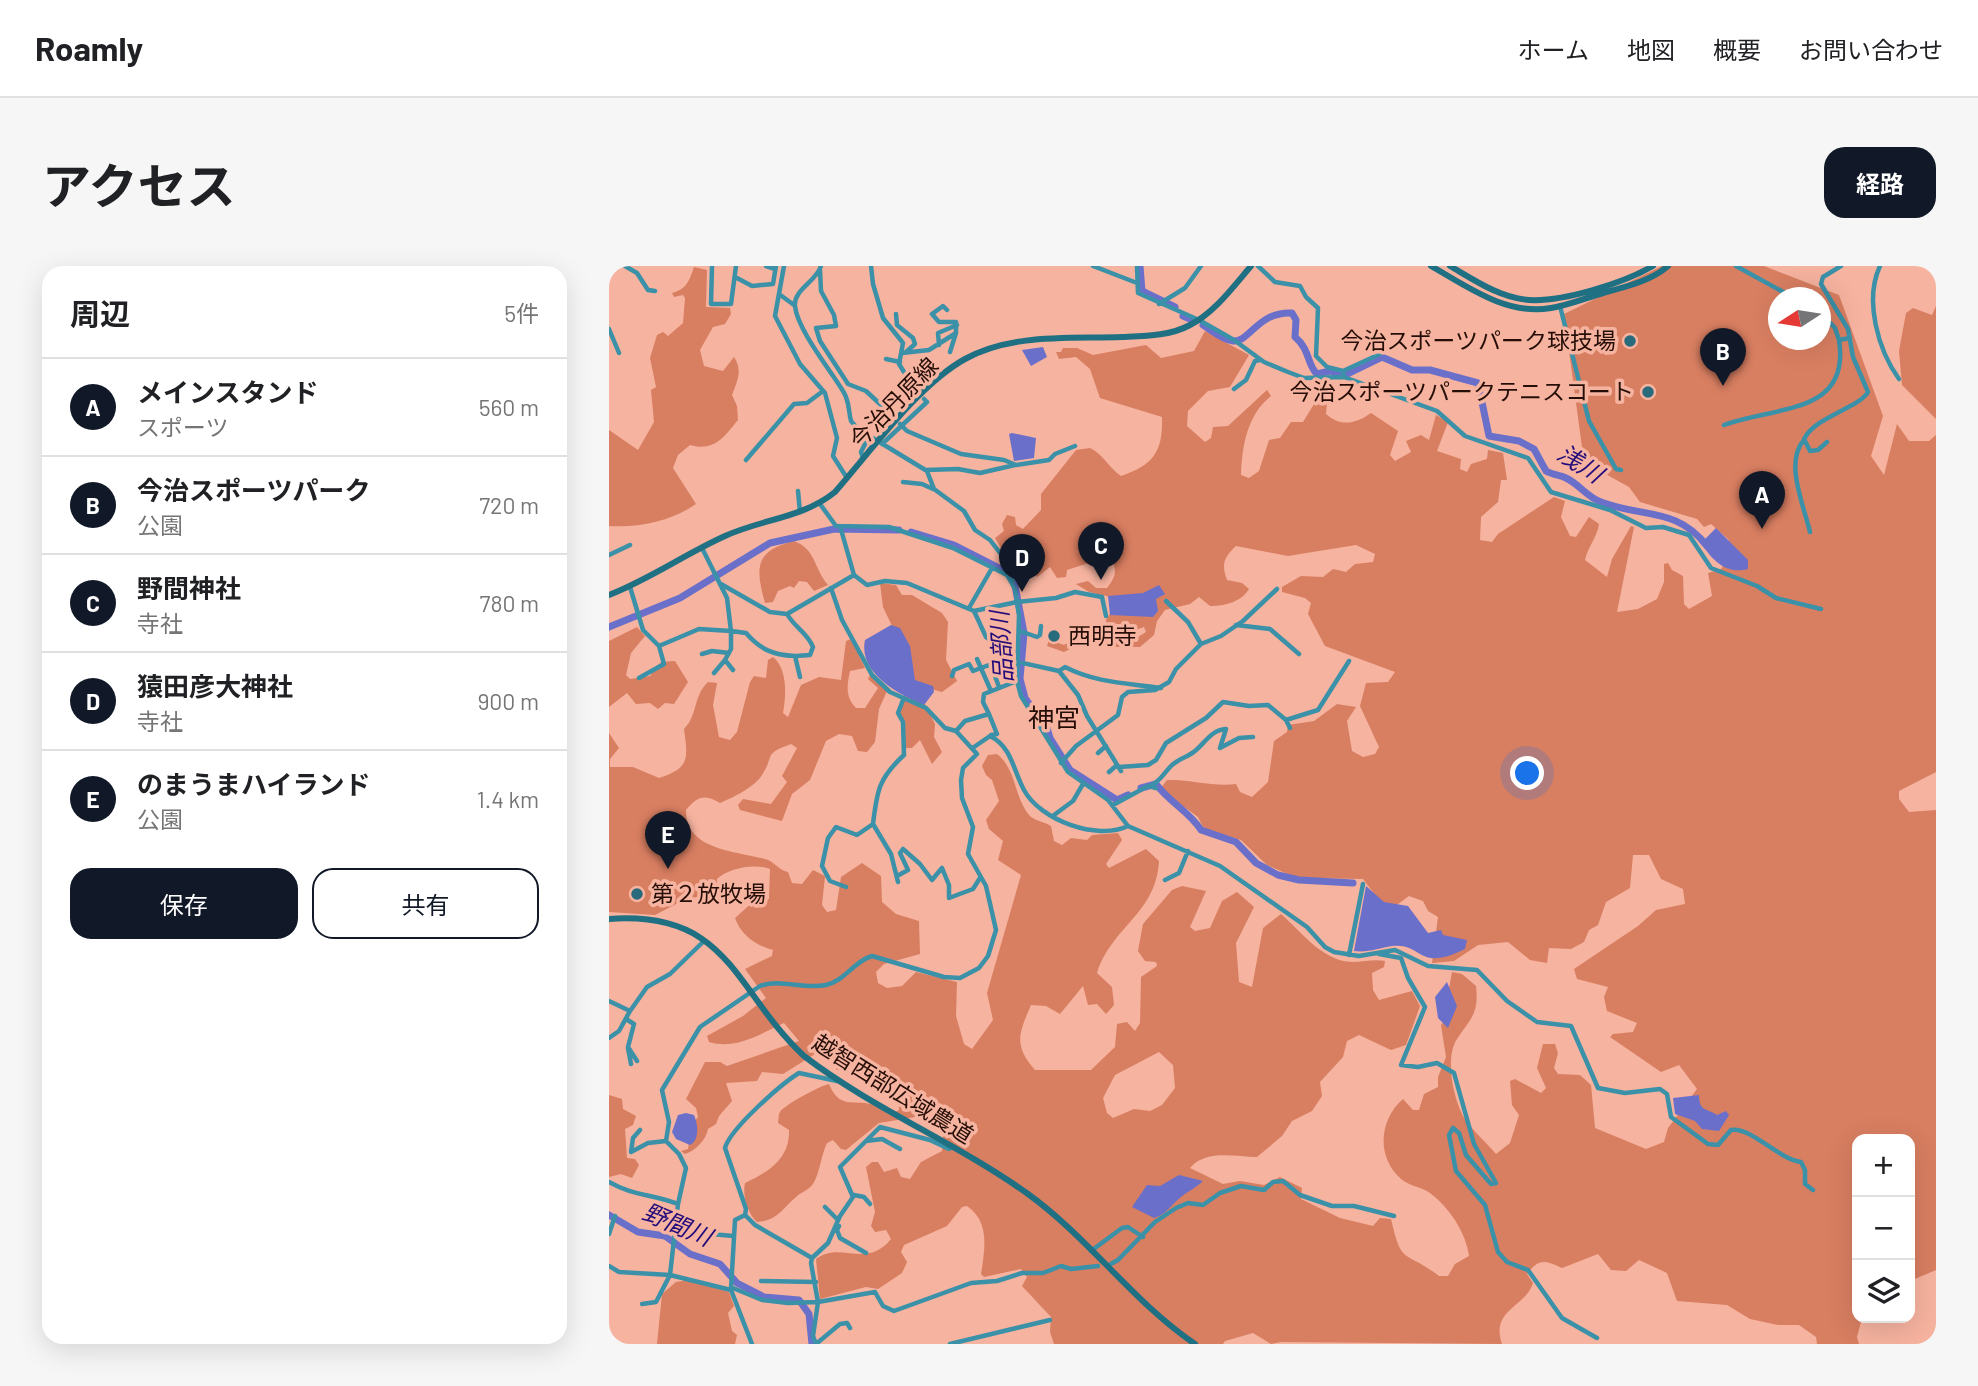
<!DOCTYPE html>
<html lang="ja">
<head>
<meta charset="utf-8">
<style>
	body { margin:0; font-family:Barlow,"Noto Sans JP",sans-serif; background:#f6f6f6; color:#202124 }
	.controls { position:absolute; right:21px; bottom:21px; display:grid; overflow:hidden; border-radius:14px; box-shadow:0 7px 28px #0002 }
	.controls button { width:63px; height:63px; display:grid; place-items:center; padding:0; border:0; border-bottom:2px solid #e0e0e0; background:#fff; color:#202124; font:35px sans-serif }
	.compass { position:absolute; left:1159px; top:21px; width:63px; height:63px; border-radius:50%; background:#fff; box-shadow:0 7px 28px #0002; rotate:258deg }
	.you { position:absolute; left:919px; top:508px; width:24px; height:24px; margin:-18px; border:5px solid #fff; border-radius:50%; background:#1a73e8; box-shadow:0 0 0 10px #1a73e833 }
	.badge { display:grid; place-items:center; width:46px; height:46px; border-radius:50%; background:#111827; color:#fff; font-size:23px; font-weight:700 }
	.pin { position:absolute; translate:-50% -58px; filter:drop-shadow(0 2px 4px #0008) }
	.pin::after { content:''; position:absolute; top:37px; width:24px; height:21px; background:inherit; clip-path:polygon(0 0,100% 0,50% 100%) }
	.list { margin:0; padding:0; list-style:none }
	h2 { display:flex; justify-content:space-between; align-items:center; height:91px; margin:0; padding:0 28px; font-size:30px }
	h2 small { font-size:23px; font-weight:400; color:#757577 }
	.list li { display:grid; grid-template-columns:46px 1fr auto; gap:21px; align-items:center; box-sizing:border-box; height:98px; padding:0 28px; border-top:2px solid #e0e0e0 }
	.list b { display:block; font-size:26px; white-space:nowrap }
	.list p { margin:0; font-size:23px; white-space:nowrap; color:#757577 }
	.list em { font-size:23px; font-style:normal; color:#757577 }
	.actions { display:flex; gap:14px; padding:21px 28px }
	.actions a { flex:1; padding:16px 0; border:2px solid #111827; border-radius:21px; text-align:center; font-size:24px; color:#111827 }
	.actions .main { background:#111827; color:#fff }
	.icon { flex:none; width:38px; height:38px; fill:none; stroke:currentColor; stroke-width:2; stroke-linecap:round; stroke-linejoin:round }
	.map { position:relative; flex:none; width:1327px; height:1078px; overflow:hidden; border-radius:21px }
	header { display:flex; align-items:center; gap:42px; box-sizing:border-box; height:98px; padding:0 35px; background:#fff; border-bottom:2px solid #e0e0e0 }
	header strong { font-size:33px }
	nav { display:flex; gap:38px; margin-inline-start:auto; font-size:24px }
	.intro { display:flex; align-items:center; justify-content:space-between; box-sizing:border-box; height:168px; padding:0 42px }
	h1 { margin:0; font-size:49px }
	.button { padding:18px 32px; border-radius:21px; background:#111827; color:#fff; font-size:24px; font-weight:700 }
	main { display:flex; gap:42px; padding:0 42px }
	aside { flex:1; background:#fff; border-radius:21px; box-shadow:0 7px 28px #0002 }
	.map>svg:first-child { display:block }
	.green { fill:#d87e61; fill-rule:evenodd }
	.water { fill:#6a70ca }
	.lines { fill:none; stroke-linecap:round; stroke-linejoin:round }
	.river { stroke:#6a70ca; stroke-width:7 }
	.street { stroke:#3a91a8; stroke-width:4.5 }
	.secondary { stroke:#207083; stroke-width:6 }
	.poi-dot { fill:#286b7d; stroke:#f6b39f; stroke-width:2.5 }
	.labels { text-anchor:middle; stroke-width:7; stroke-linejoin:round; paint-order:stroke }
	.poi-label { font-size:23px; fill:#250e07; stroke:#f6b39f; text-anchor:end }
	.street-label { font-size:23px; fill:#250e07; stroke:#f6b39f }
	.water-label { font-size:24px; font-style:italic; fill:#230b7b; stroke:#f6b39f }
	.quarter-label { font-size:26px; fill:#250e07; stroke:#f6b39f }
</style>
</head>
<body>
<header>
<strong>Roamly</strong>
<nav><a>ホーム</a><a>地図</a><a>概要</a><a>お問い合わせ</a></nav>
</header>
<div class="intro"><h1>アクセス</h1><a class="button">経路</a></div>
<main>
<aside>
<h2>周辺<small>5件</small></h2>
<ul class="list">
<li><span class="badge">A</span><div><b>メインスタンド</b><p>スポーツ</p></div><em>560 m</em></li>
<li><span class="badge">B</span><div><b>今治スポーツパーク</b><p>公園</p></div><em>720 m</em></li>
<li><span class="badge">C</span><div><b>野間神社</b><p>寺社</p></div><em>780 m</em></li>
<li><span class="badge">D</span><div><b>猿田彦大神社</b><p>寺社</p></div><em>900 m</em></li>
<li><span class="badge">E</span><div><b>のまうまハイランド</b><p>公園</p></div><em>1.4 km</em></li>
</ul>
<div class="actions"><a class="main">保存</a><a>共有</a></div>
</aside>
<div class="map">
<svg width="1327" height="1078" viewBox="0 0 1327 1078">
	<rect width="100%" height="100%" fill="#f6b39f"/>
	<!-- green -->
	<path class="green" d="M1053,0H1155L1230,29L1274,150L1262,190L1275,209L1288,158L1300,175H1320L1327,169V506L1290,525V533L1300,546L1327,544V1004L1301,1015V873H1248V1052H1253L1248,1071L1250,1078H1208L1207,1071L1190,1059H1169L1141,1053L1118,1039L1068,1035L1058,1007L1030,994L1017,1005L1002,1004L989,988L953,1002C936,994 930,992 918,1008L924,1017C917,1041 881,1043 893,1078L672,1076L662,1078L644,1067L616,1075L614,1078H445L441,1066L442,1051L413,1020L418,1011L412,1003L375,1011L372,1008C376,982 381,956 358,940L353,941L338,960L295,979L292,986L298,996L293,1007L269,1023L257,1021L211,1033L207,993C232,974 257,1004 282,973L277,964L266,966L262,960L266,946L257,901L263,896H269L275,906L288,902L292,911L301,913L312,896L333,885L335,853L331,847L270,857L237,884L232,883L224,874L218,877C212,889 211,907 204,918C199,925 192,926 187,931C174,942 168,955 148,956C139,948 133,929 136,917C159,906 181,893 180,864L169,857C170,853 169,849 171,846C175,839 213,819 220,818C230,843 244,834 262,838C268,840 276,846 281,849L290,844L288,816L275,801L257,799L227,804L232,780L206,788L174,808L153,806L148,815L117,817L123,835L110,850L107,858L99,863C97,874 86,885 76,888L72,885L79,883L83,858L89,851L87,842L77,833L96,796H111L118,800L190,775L175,757C151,768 127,784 100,776L98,770L134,750L157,732L136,703L163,690L164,684C146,679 132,669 126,652L145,635L160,633L161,603C146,597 119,602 108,613L107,628L102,632L91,630L69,637L46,649L0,646V467L10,482L1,493V501H24L50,512C81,502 79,493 75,463C89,449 84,430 99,416L108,417L104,439L110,471L121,474L128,466L141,416L145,410L157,412L159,394L164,391C179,403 177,430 174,447L179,451L192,419L210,411L232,414L237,375L242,373L256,402L241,405C238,419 236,431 247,442H256L269,422L259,413L261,409L278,425L270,443L266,476L258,486L249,485L243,470L230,468L217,475L201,514L183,528L173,555L131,544L129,539L134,533L162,538L178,516L173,510L188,482L182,478C154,488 166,489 153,509C146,521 123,532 111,537C95,528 89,530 77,544C76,584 127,585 156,593C165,595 169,604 179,606L183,617L193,618L204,604L216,610L213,639L218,646L227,644L232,611L253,597L272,610L273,636L287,648L310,655L311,688L275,698L267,706L269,717L278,722L293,720L307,706L348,716L347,750L355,778L363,783L384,754L378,727L412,609L389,594L394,575L380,563L377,554L390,535L383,514L377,509L373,500L379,489L388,488C409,505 404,532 422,551C427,555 436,556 442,560L445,575L453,579L462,572L478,574L483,569L509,567L513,574L497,598L500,602L537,583L550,595C547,648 503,660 488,707L503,721L505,739L497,748L488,738L479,739L474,720L451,748L437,740L422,739C410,767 404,779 426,804H482L506,781L508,758L518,756L526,765L531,757L532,711L548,700L547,696L536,695L529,685L534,658L563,624L573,620L597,625L581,661L586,665L601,662L613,635L628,626L645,641L627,677L630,716L643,721L654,662L672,648C693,666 713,695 743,696C755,696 765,693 776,695L775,701L763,707L764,724L770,734L803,725L811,740L797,779L782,784L750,769L738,775L734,791L711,816L713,830L703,845L683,855L673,870L648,891C626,891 597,883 581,902L614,918L631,915L655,919L671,911L693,922L692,933L731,952L764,960L771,952L782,953C793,1001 795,983 830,1010H839L846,998L860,990C857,967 841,942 821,927C813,921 800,920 792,913C767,891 770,854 794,833L804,844H810L815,828L829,821V811L837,791L832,759L841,748L840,723L843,706L853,708L867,720C870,748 862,752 848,773C835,792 845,839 858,856C866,867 878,877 887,888L901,877L910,849L903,839L901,815L906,813L932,827L937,822L928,802L934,778H946L949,787L945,802L949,808L971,809L982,819L986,862L1037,883L1055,876L1059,862L1088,823L1070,799L1052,806L1001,771L1004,768L1024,766L1028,757L998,745L995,731L999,721L968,713L965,703L1029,660L1047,644L1076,638L1074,623L1052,613L1040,589H1024L1021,622L997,636L989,659L980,664L975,676L962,683L940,682L938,697L921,694L899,676L869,679L845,695L823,697L829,651L819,645L814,635L800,630L785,641L773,638L754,613L694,612L676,607L658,599L632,574L595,563L589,551L551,523L558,514C582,513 603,521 627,518L631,526L643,531L659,516L665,475L678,466L679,459L705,455L728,438L747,441L738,455L743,485L754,491L766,488L770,481L751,440L757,417L779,416L786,406L716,380L699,348L702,337L696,332L673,326V321L692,310L714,311L724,303L737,306L746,298L764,296L766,288L747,279L679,290L627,280C615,291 612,298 618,314L633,317L640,323C632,336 616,340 601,340L590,331L581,338L556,344L548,355L545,369L531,381H503L482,373L455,386L438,380L440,374L455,379L477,367L529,371L537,366L535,361L524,365L497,361V354L510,333L480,326L467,318L479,315L487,322H498C508,310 508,303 501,290L458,304L457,311L448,312L441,301L428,311L425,308L432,300L431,292L425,291L415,300L408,301L397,291L386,272L395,265L393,258L398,249L406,251L407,259L414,263L432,244V228L467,184L481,182C495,189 499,201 512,210C545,199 554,185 553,151L491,132L481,103L467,91L450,93L447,86H452L454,82H468L484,89L537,79L552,92L585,85L596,65L640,89L621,121L599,125L579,145L578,160L596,176L602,172L604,161L619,160L658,124L662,130C638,149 633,180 632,209L640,212L650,205L660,174L671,172L682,156H694L720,114L717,148C731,161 747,158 762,147L789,165L781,189L786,195L802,186L797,175L812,169L820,174L827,149L839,156L828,185L852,193L851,203L858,206L862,198L878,193L879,184L894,187L898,214H892L889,236L872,251L871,274L883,276L889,268L945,231L956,235L952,251L961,270L967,271L980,251L990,258C988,272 979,280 976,294L998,311L1003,293L1022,260L1025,261L1008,346L1029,343L1048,333L1055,316V298L1059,297L1063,304L1074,310L1075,338L1080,343L1103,330L1099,307L1112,303L1116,297L1107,274H1120L1102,258L1095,261L1088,253L1031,236L1020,221L975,196L955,48ZM1170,32H1212V74H1170ZM550,786L564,799L566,822L553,839L541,845L525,843L504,852L498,847L494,832L506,809Z
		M85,1L98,4L97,41L121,42L122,48L116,58L104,61L91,84L95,100L114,105L125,91C134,104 128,116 123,129L128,140L129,154C115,171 105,186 81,179L69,189L64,202L87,238C63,255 30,262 0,260V164L29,184L45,156L42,124L47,121L41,92L48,69L54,66L59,70L74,57L76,32L74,29L65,31L63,27C78,23 80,15 85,1Z
		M1327,40V153L1293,119L1290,85L1297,47L1304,42L1323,49Z
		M185,275C207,283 205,303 219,319L205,325L198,316L190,315L185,322L181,320L169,325L164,336L156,337C146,301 146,285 185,275Z
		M271,317L287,319L293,329H303L333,347L339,356L337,394L348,415L333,426L322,423L314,434L326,458L325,471L333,486L323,498L311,474L303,482H297C292,468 296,457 288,444L301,417L294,383L274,341Z
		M28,361L36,370L22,387L17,409L21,413L41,410L52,396L66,395L79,416L65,438L56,437L49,443L41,437L27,438L18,427L0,441V375Z
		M0,829L13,833L14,843L27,850L24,859L16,863L18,892L26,893L30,899L23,912L12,908L0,911Z
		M80,1014L120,1026L125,1040L119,1047L123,1065L128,1069L126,1078H48L53,1028L67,1016Z"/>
	<!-- water -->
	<path class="water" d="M434,81L438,91L422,100L413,84Z
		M403,167L427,172L425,192L405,195L400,168Z
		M1107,262L1139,294V303C1117,309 1103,294 1092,277Z
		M550,319L556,328L547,333L549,345L544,351L501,349L499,330L534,327Z
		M282,359L291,362L301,380L306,414L324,420L325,426L315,439C289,428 249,407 256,374Z
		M757,620L775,636L799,640L819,667L832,664L834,669L858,674L856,683C808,707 814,676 783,680C770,682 759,687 745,685Z
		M838,716L848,740L839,762L829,752L826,731Z
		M1090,829C1090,846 1098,842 1108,849L1117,845L1120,849L1110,865L1093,863L1086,855L1066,848L1064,832Z
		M77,847L85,849C89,858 91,874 81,879L67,873L63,866L69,849Z
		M570,909L594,915C587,922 579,925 572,931C562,939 558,948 545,952L523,941L538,919L551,920Z"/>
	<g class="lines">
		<!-- river -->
		<path class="river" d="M531,0L533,25L566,41
			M574,50L581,53
			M594,59C602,64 614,74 624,75C640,77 649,45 683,47L687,54L686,71C701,83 698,99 708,108L721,105L738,108L773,91L803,104H821L869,117L880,170L910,175L925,183L937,205C944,209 951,209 957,212C970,218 978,231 992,236C1034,252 1068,241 1098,280
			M302,266L345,279L404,309L415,367L411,413L416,432L438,462L441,472L461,504L508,534L519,529
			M0,361L71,332L161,277L225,263L290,264
			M532,522L547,518C560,536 581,546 592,564L627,576L647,597L669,609L690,614L744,617
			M0,949L29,966L56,970L81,988L111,998L128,1017L155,1031L190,1034L200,1048L203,1078"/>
		<!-- street -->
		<path class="street" d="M16,0L28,7L39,24L46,25
			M103,0L102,38H122L127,0
			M157,0L166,3
			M175,0L166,50L191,98L216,127L228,172L224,190L238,212
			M212,0C208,15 184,24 186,40C188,63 222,105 234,125C241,136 239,144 242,155L249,163L318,205L325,223L355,245L366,264L381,274L408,309L403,315
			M262,0L264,18L274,52L294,77L290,98L308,127
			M484,0L528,17
			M528,0L529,27L590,54L625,74L655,96L679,106L695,112L735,111L828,145L856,170L919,192L942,226L1001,244L1037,262L1054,261L1080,269L1102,302L1148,320L1167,332L1212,343
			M649,0L666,16L691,20L697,31L709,42L707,90L718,101L734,105L735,111
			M1127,0L1185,32
			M1271,0C1255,34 1269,84 1290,113
			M211,4L212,25L225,49L227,60L207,62L211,75L239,118L257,125L286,152
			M128,12L143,20L164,18L167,0
			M170,28L185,39
			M550,38L576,22L592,0
			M951,40L980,155L1007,203L1012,204
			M1212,47L1226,62L1230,74L1241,72
			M287,48L288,59L304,72L306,78L297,86
			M0,63L10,87
			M330,79L329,67L348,59
			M341,86L347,67
			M293,87L320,84L347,67V56H330L323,48L334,40L338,44
			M277,93L291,96
			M734,105L771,88
			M625,123L637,114L646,95L651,94
			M291,158L298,165L352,188L395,194L407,199L440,194L446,188L466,180
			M1115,159C1166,140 1242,149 1230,74
			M1195,174C1175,196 1195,240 1201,266
			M1218,176L1209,184L1201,185L1195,173C1207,150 1250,142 1259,126L1244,91L1239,63L1212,18L1214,11L1232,0
			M273,178L318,136L315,133
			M254,192L252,186L260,170
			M137,194L185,138L198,137L214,125
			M316,204L349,203L371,207L406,199
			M294,216L313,218L324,223
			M189,225L191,246
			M211,238L227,260L280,261L344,282L398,309L406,323L410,349L408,415L412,430L459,506L499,534L519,560L611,600L698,661L716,681L725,686L750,690L786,684L819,700L868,704L898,735L928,756L962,760L989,822L1016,827L1051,823L1058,828L1062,851L1099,878L1109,879L1122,864C1141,860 1169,893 1192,896L1196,904V918L1204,924
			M231,260L245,309L258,319L276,315L298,317L365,345L408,336L447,332L466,326L493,331L497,350
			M0,289L21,279
			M112,318L161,346L178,348L245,309
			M21,321L34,364L50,380L90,363L122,365L118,332L93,282
			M557,335L579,356L592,378
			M360,342L383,302
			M365,345L377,371L391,382L396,393
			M178,348C186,362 198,366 204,381L201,389L187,390
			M627,359L661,363L690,388
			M411,365L428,371L431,369L432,360
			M93,388L103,385L120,387
			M368,393L382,425
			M382,399L390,421
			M124,404L116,394L122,383V365L137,367C151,383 163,389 186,390L191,411
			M450,405L456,401C487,417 518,417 552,422
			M105,407L116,394
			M343,410L345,404L360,398L364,405L396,393L450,405L469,429L478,450L512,505
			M30,412L55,398L50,380
			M380,448L388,468L382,469
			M677,454L681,462
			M347,465L356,455L380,448L374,436L375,428L408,415
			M365,481L381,470C403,481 404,504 415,524C431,554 488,575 519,560
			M489,487L497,480
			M452,497L467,480L509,449L513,431L519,426L546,424L560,416L567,403L592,378L612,370L634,355L668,323
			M510,501L539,499L547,494L557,477L597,452L614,436L640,440L659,439L677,454L709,444L740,395
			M500,506L508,499
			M543,519C552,514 555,507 562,500C569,493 579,491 586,485C596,477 602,464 617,463L611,482L630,472L644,471
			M504,539L539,520L547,522
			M445,549L464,535L474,518
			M264,558L282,588L289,616
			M288,610L299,604L291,587L294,583L311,598L323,614L333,602L340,619V632L364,623L371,612
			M556,614L570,607L579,585
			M237,621L221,615L213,600L219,572L227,561L248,569L264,558C268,524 270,512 295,489L294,456L289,447L294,434
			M770,688L792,692L799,712L816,741L792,799L809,801L828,797L845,807L865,878L887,917L882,918L857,889L850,867L844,862L840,869L847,905L876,939L889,986L898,996L919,1004L953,1052L988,1072
			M740,689L754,618
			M0,735L21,745L10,765L0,772
			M21,745L38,721L61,708L95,675
			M17,753L25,758L19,781L28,795
			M19,782L22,798
			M31,864L24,872L22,886L39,877L57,875
			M257,875L273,873L291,883
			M0,916C24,930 44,928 69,938
			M245,929L255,931L261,938
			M216,941L229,954
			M67,956L102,968L124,970
			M230,960L228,964L231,972L257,987
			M0,968L6,950
			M482,985L513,962L519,961L534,971
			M203,992L146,959L136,949L137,943L116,882C121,863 172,818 190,807L228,815
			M500,999L509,994L546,956L567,942L579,937L594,939L611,927L632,920L655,924L664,916L674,915L691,929L723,940H745L785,950
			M0,1000L10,1006L61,1009L122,1024
			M61,1009L69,938L77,902L70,888L57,875L60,856L53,824L91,761L151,720C171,712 195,724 217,719C236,715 245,695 263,690L335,711L351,712L370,702L379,690L387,664L377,620L359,588L364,561L353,532L352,514L354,502L368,488L347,465L336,462L317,442L281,426L263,409L233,354L222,322
			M152,1015L207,1016
			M124,1022L153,1034L179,1037L209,1036L266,1026L274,1040L285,1045L362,1017L388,1015L413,1007H434L452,1000L462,1003L489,1000
			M122,1023L126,954L136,949
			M122,1024L143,1078
			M33,1038L47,1036L61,1009
			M207,1078L204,1070L209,1036L202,997L203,992L219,977L231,950L244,931L231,901L271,861L321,874L340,883L343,881
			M207,1078L231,1058L238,1057L241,1062
			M341,1078L441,1054"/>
		<!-- secondary -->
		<path class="secondary" d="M822,0C859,21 898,50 942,42C960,39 977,32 994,27C1016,21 1042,15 1059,0
			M841,0C865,14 891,32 920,34C954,36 1015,17 1044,0
			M0,329C41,313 76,288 116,270C153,253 194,252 226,226C262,185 309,119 356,93C403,67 462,73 513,71C536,70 561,70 581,59C606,46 624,21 642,0
			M0,653C121,644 125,725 195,790C264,843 348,877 419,928C480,972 523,1035 586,1078"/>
	</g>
	<!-- markers -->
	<g class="poi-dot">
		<circle cx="1021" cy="75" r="7"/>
		<circle cx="1039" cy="126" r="7"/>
		<circle cx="445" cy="370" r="7"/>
		<circle cx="28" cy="628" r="7"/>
	</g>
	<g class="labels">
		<!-- poi labels -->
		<g class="poi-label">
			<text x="1007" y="83">今治スポーツパーク球技場</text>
			<text x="1025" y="134">今治スポーツパークテニスコート</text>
			<text x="459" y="378" text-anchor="start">西明寺</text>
			<text x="42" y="636" text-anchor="start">第２放牧場</text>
		</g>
		<!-- street labels -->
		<g class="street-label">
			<text transform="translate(285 137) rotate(-46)" y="8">今治丹原線</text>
			<text transform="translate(284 823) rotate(32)" y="8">越智西部広域農道</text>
		</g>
		<!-- water labels -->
		<g class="water-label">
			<text transform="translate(971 198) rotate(33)" y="8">浅川</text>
			<text transform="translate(393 381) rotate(-94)" y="8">品部川</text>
			<text transform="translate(68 959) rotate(23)" y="8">野間川</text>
		</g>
		<!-- quarter labels -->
		<g class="quarter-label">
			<text x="445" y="461">神宮</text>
		</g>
	</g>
</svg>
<div class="controls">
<button>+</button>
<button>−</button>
<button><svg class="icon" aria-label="layers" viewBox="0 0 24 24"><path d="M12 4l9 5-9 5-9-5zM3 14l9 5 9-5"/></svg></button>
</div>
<svg class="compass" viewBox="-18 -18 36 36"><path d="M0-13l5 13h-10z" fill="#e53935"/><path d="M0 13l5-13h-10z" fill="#757577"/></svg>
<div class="you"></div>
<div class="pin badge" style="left:1153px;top:263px">A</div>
<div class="pin badge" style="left:1114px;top:120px">B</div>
<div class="pin badge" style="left:492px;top:314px">C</div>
<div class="pin badge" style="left:413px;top:326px">D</div>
<div class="pin badge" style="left:59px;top:603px">E</div>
</div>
</main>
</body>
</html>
